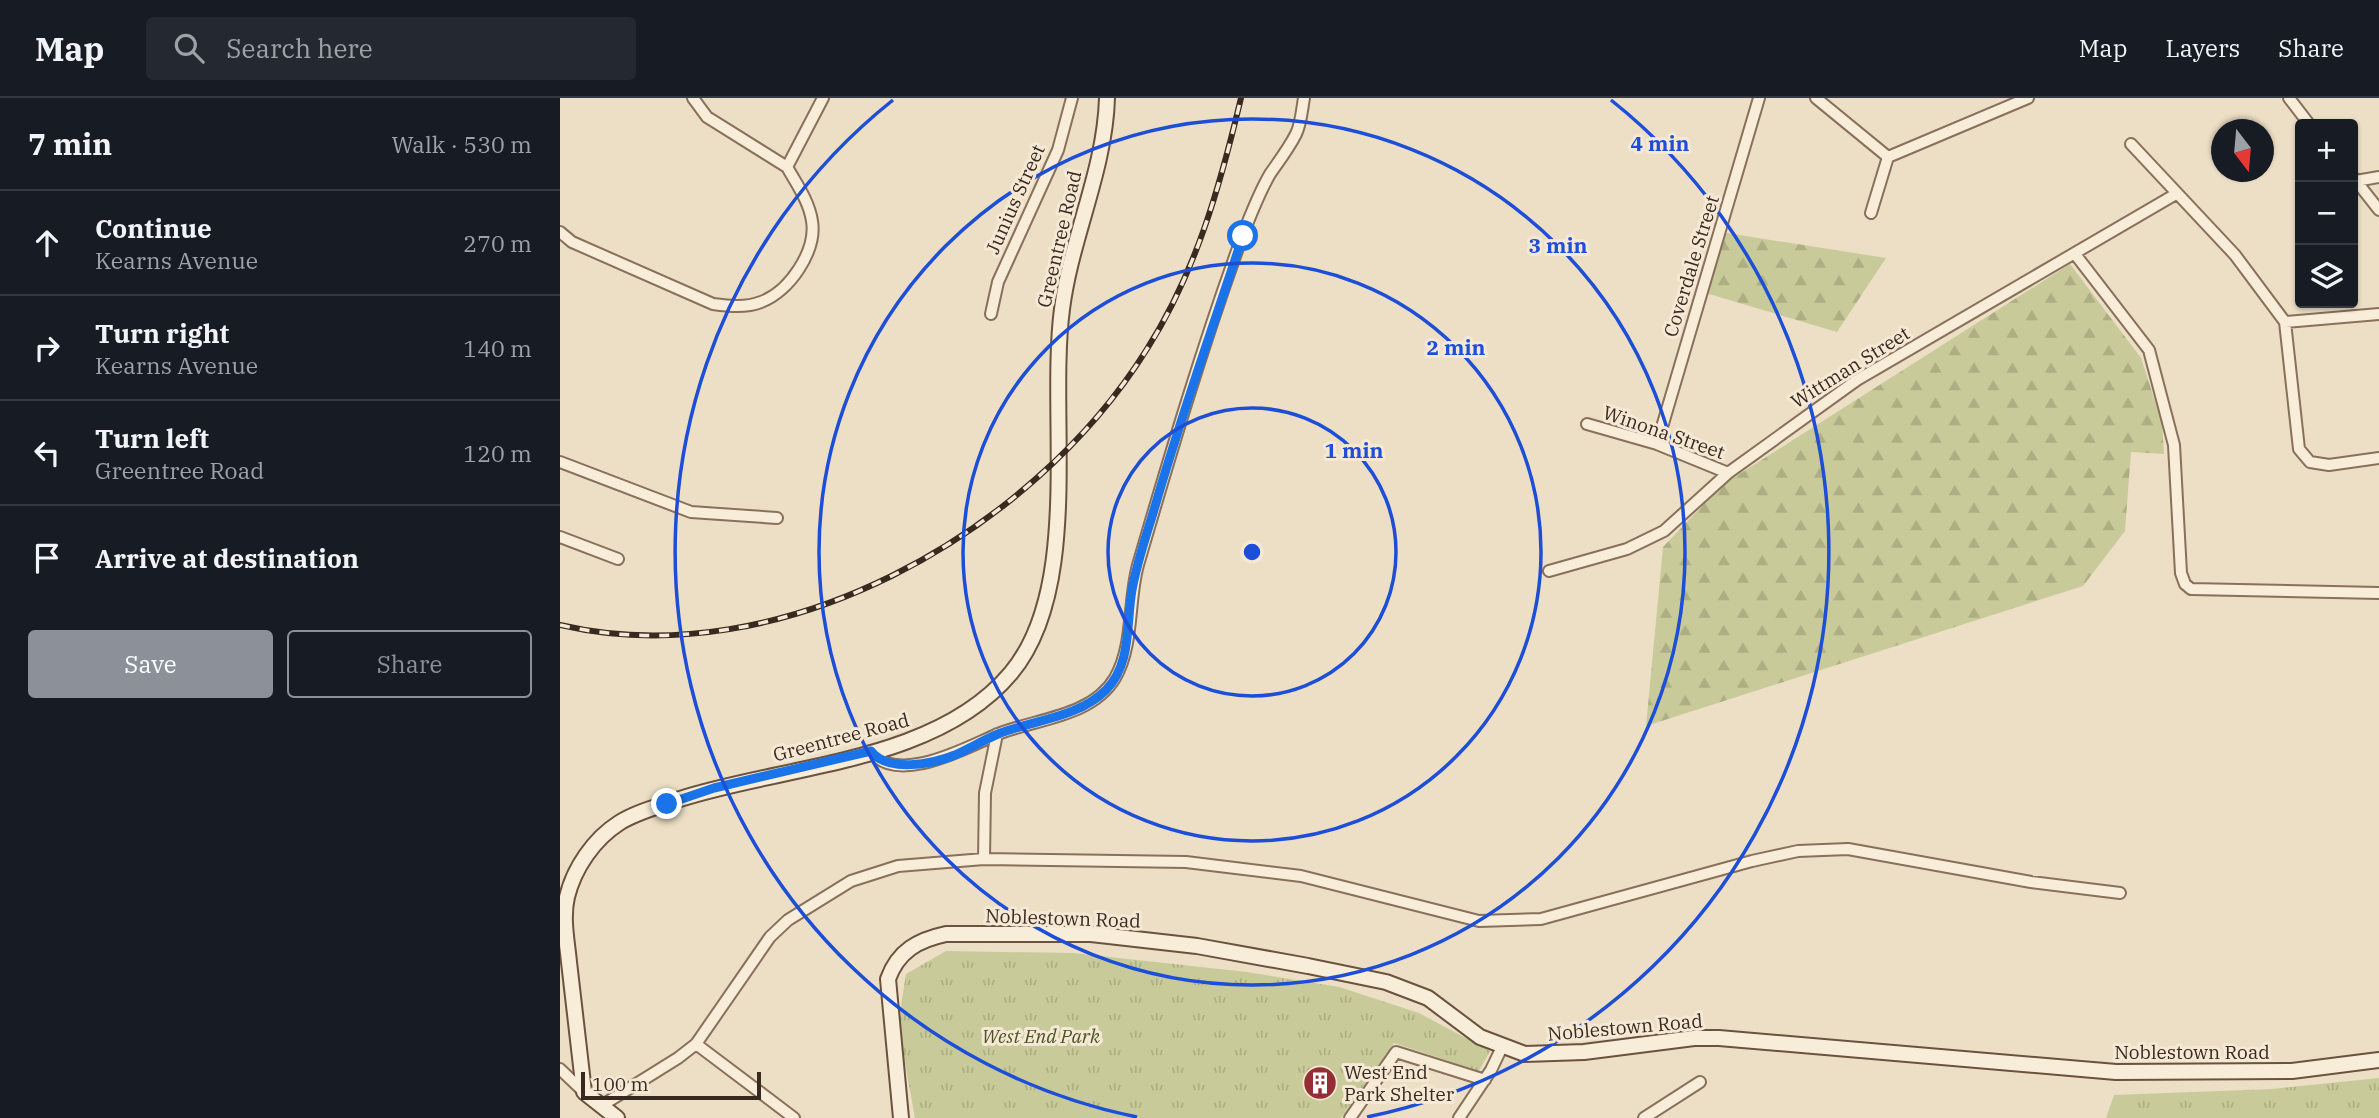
<!DOCTYPE html>
<html lang="en">
<head>
<meta charset="utf-8">
<style>
	body { margin:0; font-family:"IBM Plex Serif",serif; background:#242831; color:#f1f3f6 }
	.controls { position:absolute; right:21px; top:21px; display:grid; overflow:hidden; border-radius:7px; box-shadow:0 2px 5px #0004 }
	.controls button { width:63px; height:63px; display:grid; place-items:center; padding:0; border:0; border-bottom:2px solid #363941; background:#171b24; color:#f1f3f6; font:35px sans-serif }
	.compass { position:absolute; left:1651px; top:21px; width:63px; height:63px; border-radius:50%; background:#171b24; box-shadow:0 2px 5px #0004; rotate:164deg }
	.scale { position:absolute; left:21px; bottom:18px; width:180px; box-sizing:border-box; padding-left:7px; border:4px solid #382a1f; border-top:0; font-size:19px; line-height:24px; white-space:nowrap; color:#382a1f; -webkit-text-stroke:5px #f5e9d5; paint-order:stroke }
	.stop { position:absolute; width:21px; height:21px; margin:-16px; border:5px solid #1a73e8; border-radius:50%; background:#fff }
	.stop.end { background:#1a73e8; border-color:#fff; box-shadow:0 2px 7px #0008 }
	.list { margin:0; padding:0; list-style:none }
	h2 { display:flex; justify-content:space-between; align-items:center; height:91px; margin:0; padding:0 28px; font-size:30px }
	h2 small { font-size:23px; font-weight:400; color:#9ea1a6 }
	.list li { display:grid; grid-template-columns:46px 1fr auto; gap:21px; align-items:center; box-sizing:border-box; height:105px; padding:0 28px; border-top:2px solid #363941 }
	.list b { display:block; font-size:26px; white-space:nowrap }
	.list p { margin:0; font-size:23px; white-space:nowrap; color:#9ea1a6 }
	.list em { font-size:23px; font-style:normal; color:#9ea1a6 }
	.actions { display:flex; gap:14px; padding:21px 28px }
	.actions a { flex:1; padding:16px 0; border:2px solid #8c9099; border-radius:7px; text-align:center; font-size:24px; color:#8c9099 }
	.actions .main { background:#8c9099; color:#fff }
	.icon { flex:none; width:38px; height:38px; fill:none; stroke:currentColor; stroke-width:2; stroke-linecap:round; stroke-linejoin:round }
	.map { position:relative; flex:none; width:1819px; height:1020px; overflow:hidden }
	header { display:flex; align-items:center; gap:42px; box-sizing:border-box; height:98px; padding:0 35px; background:#171b24; border-bottom:2px solid #363941 }
	header strong { font-size:33px }
	nav { display:flex; gap:38px; margin-inline-start:auto; font-size:24px }
	.search { width:490px; height:63px; background:#242831; display:flex; align-items:center; gap:18px; box-sizing:border-box; padding:0 24px; border-radius:7px; color:#9ea1a6; font-size:26px }
	main { display:flex }
	aside { flex:1; background:#171b24 }
	.map>svg:first-child { display:block }
	.forest { fill:url(#forest-firs) }
	.park { fill:url(#park-tufts) }
	.lines { fill:none; stroke-linecap:round; stroke-linejoin:round }
	.minor-casing { stroke:#88705c; stroke-width:14 }
	.secondary-casing { stroke:#6a523f; stroke-width:18 }
	.minor { stroke:#f8edd8; stroke-width:10 }
	.secondary { stroke:#f8edd8; stroke-width:14 }
	.rail-casing { stroke:#382a1f; stroke-width:6 }
	.rail { stroke:#f5e9d5; stroke-width:3.5; stroke-dasharray:10; stroke-linecap:butt }
	.route { stroke:#1a73e8; stroke-width:9 }
	.ring { fill:none; stroke:#1d4ed8; stroke-width:3.5 }
	.labels { text-anchor:middle; stroke-width:6; stroke-linejoin:round; paint-order:stroke }
	.street-label { font-size:19px; fill:#382a1f; stroke:#f5e9d5 }
	.park-label { font-size:19px; font-style:italic; fill:#4b5426; stroke:#f5e9d5 }
	.poi-label { font-size:19px; fill:#382a1f; stroke:#f5e9d5; text-anchor:start }
	.centre { fill:#1d4ed8; stroke:#f5e9d5; stroke-width:3.5 }
	.ring-label { font-size:21px; text-anchor:middle; font-weight:bold; fill:#1d4ed8; stroke:#f5e9d5; stroke-width:6; stroke-linejoin:round; paint-order:stroke }
</style>
</head>
<body>
<header>
<strong>Map</strong>
<div class="search"><svg class="icon" aria-label="search" viewBox="0 0 24 24"><circle cx="10" cy="10" r="6"/><path d="M15 15l6 6"/></svg>Search here</div>
<nav><a>Map</a><a>Layers</a><a>Share</a></nav>
</header>
<main>
<aside>
<h2>7 min<small>Walk · 530 m</small></h2>
<ul class="list">
<li><svg class="icon" aria-label="ahead" viewBox="0 0 24 24"><path d="M12 20V5M6 11l6-6 6 6"/></svg><div><b>Continue</b><p>Kearns Avenue</p></div><em>270 m</em></li>
<li><svg class="icon" aria-label="right" viewBox="0 0 24 24"><path d="M7 20v-9h11M14 6l5 5-5 5"/></svg><div><b>Turn right</b><p>Kearns Avenue</p></div><em>140 m</em></li>
<li><svg class="icon" aria-label="left" viewBox="0 0 24 24"><path d="M17 20v-9H6M10 6l-5 5 5 5"/></svg><div><b>Turn left</b><p>Greentree Road</p></div><em>120 m</em></li>
<li><svg class="icon" aria-label="arrive" viewBox="0 0 24 24"><path d="M6 21V4h12l-3 4 3 4H6"/></svg><div><b>Arrive at destination</b></div></li>
</ul>
<div class="actions"><a class="main">Save</a><a>Share</a></div>
</aside>
<div class="map">
<svg width="1819" height="1020" viewBox="0 0 1819 1020">
	<defs>
		<pattern id="forest-firs" width="22" height="20" patternUnits="userSpaceOnUse" patternTransform="scale(1.75)"><rect width="22" height="20" fill="#c8cb99"/><path d="M5 1l3.5 6h-7zM16 11l3.5 6h-7z" fill="#adae83"/></pattern>
		<pattern id="park-tufts" width="24" height="20" patternUnits="userSpaceOnUse" patternTransform="scale(1.75)"><rect width="24" height="20" fill="#c8cb99"/><path d="M3 7l-1-3M5 7V3M7 7l1-3M15 17l-1-3M17 17v-4M19 17l1-3" fill="none" stroke="#adae83"/></pattern>
	</defs>
	<rect width="100%" height="100%" fill="#eddfc5"/>
	<!-- forest -->
	<path class="forest" d="M1160,134L1326,160L1277,234L1142,194Z
		M1510,166L1581,260L1602,325L1604,356L1571,354L1565,433L1523,488L1086,628L1103,449L1162,387Z"/>
	<!-- park -->
	<path class="park" d="M386,853L513,855L687,874L779,889L859,915L930,953L919,973L834,945L781,1020H355L338,927L346,876Z
		M1819,980V1020H1546L1554,997L1712,991Z"/>
	<g class="lines">
		<!-- minor casing -->
		<g class="minor-casing">
			<path id="minor" d="M133,0L147,19L227,69
				M1256,0L1328,59
				M1729,0L1749,26
				M1571,46L1675,157L1725,224L1739,351L1750,364L1769,367L1819,360
				M1328,59L1468,0
				M1793,79L1819,112
				M1796,83L1819,79
				M1311,115L1328,59
				M0,134L12,144L153,206C168,208 186,210 201,204C229,194 257,153 252,123C249,103 236,85 227,69L263,0
				M1515,156L1589,252L1614,347L1621,475L1625,486L1631,491L1819,495
				M431,216L438,184L498,52L512,0
				M1725,224L1819,216
				M1027,326L1097,346L1168,375
				M1097,346L1199,0
				M0,364L131,414L217,420
				M0,439L58,461
				M989,473L1067,451L1104,433L1168,375L1297,282L1616,96
				M311,653C337,689 409,648 438,636C475,621 532,619 555,580C574,547 568,503 578,467C610,357 643,246 682,139C690,118 699,95 710,76C719,63 729,50 736,36C741,26 742,11 744,0
				M424,761L425,695L437,636
				M136,946L234,1020
				M0,971L24,994
				M41,1008L118,960L136,946L210,839L228,822L291,783L338,768L424,761L626,764L741,778L919,823L981,821L1192,763L1238,753L1288,751L1471,784L1560,795
				M790,1020L836,954L925,982
				M899,1020L931,972L942,949
				M1084,1020L1140,984"/>
		</g>
		<!-- secondary casing -->
		<g class="secondary-casing">
			<path id="secondary" d="M57,1020L24,994C19,951 14,907 9,864C7,843 2,820 7,799C14,770 34,741 59,725C76,714 100,708 120,701C225,667 376,665 451,575C523,489 488,318 502,211C511,140 545,72 547,0
				M341,1020L328,881C338,853 358,842 386,836H531L637,848L748,868L826,884L868,900L920,939L965,956L1024,954L1134,940H1159L1556,974L1732,973L1819,962"/>
		</g>
		<!-- minor -->
		<use href="#minor" class="minor"/>
		<!-- secondary -->
		<use href="#secondary" class="secondary"/>
		<!-- rail casing -->
		<g class="rail-casing">
			<path id="rail" d="M0,527C219,578 472,436 587,251C636,174 660,88 681,0"/>
		</g>
		<!-- rail -->
		<use href="#rail" class="rail"/>
	</g>
	<g class="lines">
		<!-- route -->
		<path class="route" d="M107,706L154,690L311,653C327,675 373,666 395,657C410,650 424,642 438,636C473,622 518,620 546,592C572,566 566,525 572,492C577,463 588,433 596,405C622,315 654,226 683,138"/>
	</g>
	<!-- distance rings -->
	<g class="ring">
		<circle cx="692" cy="454" r="144"/>
		<circle cx="692" cy="454" r="289"/>
		<circle cx="692" cy="454" r="433"/>
		<path d="M577 1019A577 577 0 0 1 333 2M1051 2A577 577 0 0 1 807 1019"/>
	</g>
	<!-- icons -->
	<defs>
		<g id="building-disc" transform="scale(1.75)"><circle r="9.5" fill="#952d34" stroke="#f5e9d5"/><path d="M-4-6H4V6H1V3H-1V6H-4ZM-2.5-4.3h1.7v1.8h-1.7ZM.8-4.3h1.7v1.8H.8ZM-2.5-1h1.7V.8h-1.7ZM.8-1h1.7V.8H.8Z" fill="#fff"/></g>
	</defs>
	<g fill-rule="evenodd">
		<use href="#building-disc" x="760" y="985"/>
	</g>
	<g class="labels">
		<!-- street labels -->
		<g class="street-label">
			<text transform="translate(455 101) rotate(-66)" y="7">Junius Street</text>
			<text transform="translate(499 141) rotate(-77)" y="7">Greentree Road</text>
			<text transform="translate(1131 168) rotate(-73)" y="7">Coverdale Street</text>
			<text transform="translate(1290 269) rotate(-32)" y="7">Wittman Street</text>
			<text transform="translate(1104 334) rotate(19)" y="7">Winona Street</text>
			<text transform="translate(281 639) rotate(-15)" y="7">Greentree Road</text>
			<text transform="translate(503 820) rotate(2)" y="7">Noblestown Road</text>
			<text transform="translate(1065 929) rotate(-5)" y="7">Noblestown Road</text>
			<text x="1632" y="961">Noblestown Road</text>
		</g>
		<!-- park labels -->
		<g class="park-label">
			<text x="481" y="945">West End Park</text>
		</g>
		<!-- poi labels -->
		<g class="poi-label">
			<text x="784" y="981">West End<tspan x="784" dy="22">Park Shelter</tspan></text>
		</g>
	</g>
	<circle cx="692" cy="454" r="10" class="centre"/>
	<g class="ring-label">
		<text x="1100" y="53">4 min</text>
		<text x="998" y="155">3 min</text>
		<text x="896" y="257">2 min</text>
		<text x="794" y="360">1 min</text>
	</g>
</svg>
<div class="controls">
<button>+</button>
<button>−</button>
<button><svg class="icon" aria-label="layers" viewBox="0 0 24 24"><path d="M12 4l9 5-9 5-9-5zM3 14l9 5 9-5"/></svg></button>
</div>
<svg class="compass" viewBox="-18 -18 36 36"><path d="M0-13l5 13h-10z" fill="#e53935"/><path d="M0 13l5-13h-10z" fill="#9ea1a6"/></svg>
<div class="scale">100 m</div>
<div class="stop" style="left:683px;top:138px"></div>
<div class="stop end" style="left:107px;top:706px"></div>
</div>
</main>
</body>
</html>
